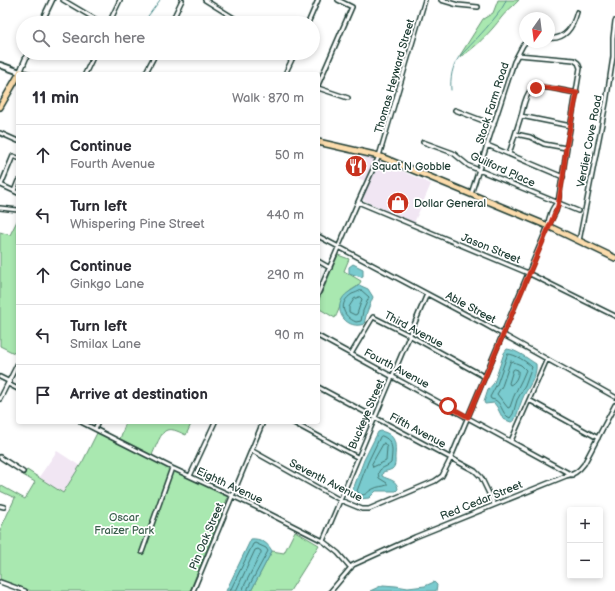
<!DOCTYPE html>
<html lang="en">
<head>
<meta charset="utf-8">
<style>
	body { margin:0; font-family:"Balsamiq Sans",sans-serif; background:#f2f2f3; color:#2b2b33 }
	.controls { position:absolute; right:12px; bottom:12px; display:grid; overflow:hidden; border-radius:4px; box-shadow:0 2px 6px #0003 }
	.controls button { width:36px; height:36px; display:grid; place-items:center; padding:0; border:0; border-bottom:1px solid #e1e1e2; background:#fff; color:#2b2b33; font:20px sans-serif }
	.compass { position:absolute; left:519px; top:12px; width:36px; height:36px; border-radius:50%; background:#fff; box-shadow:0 2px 6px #0003; rotate:194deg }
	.stop { position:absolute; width:12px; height:12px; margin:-9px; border:3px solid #c8321e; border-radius:50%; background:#fff }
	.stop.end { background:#c8321e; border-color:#fff; box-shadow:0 1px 4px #0008 }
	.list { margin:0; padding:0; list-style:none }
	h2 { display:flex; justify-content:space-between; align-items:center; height:52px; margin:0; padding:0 16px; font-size:17px }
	h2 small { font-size:13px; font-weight:400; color:#7c7c81 }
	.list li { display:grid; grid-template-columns:26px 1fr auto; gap:12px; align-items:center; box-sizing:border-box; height:60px; padding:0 16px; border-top:1px solid #e1e1e2 }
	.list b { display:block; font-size:15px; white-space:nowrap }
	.list p { margin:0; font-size:13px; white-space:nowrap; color:#7c7c81 }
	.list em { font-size:13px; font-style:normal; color:#7c7c81 }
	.icon { flex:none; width:22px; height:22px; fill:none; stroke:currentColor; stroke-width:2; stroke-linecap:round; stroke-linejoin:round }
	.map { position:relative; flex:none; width:615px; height:591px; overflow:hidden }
	.search { position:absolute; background:#fff; box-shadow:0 2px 6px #0003; left:16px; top:16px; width:304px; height:44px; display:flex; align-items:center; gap:10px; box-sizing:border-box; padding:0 14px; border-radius:22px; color:#7c7c81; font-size:15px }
	.panel { position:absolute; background:#fff; box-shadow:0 2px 6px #0003; left:16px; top:72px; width:304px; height:352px; border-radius:4px }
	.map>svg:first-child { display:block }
	.built { fill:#f1e6f3 }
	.green { fill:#a9e8b0; stroke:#649272 }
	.water { fill:#7acbcf; stroke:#569291 }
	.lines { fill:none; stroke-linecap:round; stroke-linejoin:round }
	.shore { stroke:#437672; stroke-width:1 }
	.stream { stroke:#569291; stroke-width:1 }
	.minor-casing { stroke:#1f3d34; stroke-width:6 }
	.tertiary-casing { stroke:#1f3d34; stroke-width:7 }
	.secondary-casing { stroke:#1f3d34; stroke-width:8 }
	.primary-casing { stroke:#1f3d34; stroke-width:8 }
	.minor { stroke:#fff; stroke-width:3 }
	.tertiary { stroke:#fff; stroke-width:4 }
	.secondary { stroke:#fff; stroke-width:4.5 }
	.primary { stroke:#fcdcac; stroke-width:5 }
	.route { stroke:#c8321e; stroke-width:5 }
	.labels { text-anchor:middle; stroke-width:3.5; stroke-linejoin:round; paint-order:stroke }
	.street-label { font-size:11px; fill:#1f3d34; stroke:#fff }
	.poi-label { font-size:11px; fill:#1f3d34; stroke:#fff; text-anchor:start }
	.park-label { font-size:11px; fill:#3b5f4d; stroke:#fff }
</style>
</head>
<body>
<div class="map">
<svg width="615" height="591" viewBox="0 0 615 591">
	<rect width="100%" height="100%" fill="#fff"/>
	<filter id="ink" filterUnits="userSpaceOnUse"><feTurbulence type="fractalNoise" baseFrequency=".025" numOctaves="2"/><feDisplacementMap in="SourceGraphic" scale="8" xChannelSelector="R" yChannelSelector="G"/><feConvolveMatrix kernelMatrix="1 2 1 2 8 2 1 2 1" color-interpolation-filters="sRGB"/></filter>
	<g filter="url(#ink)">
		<!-- built -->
		<path class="built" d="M355,154L375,159L431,184L414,223L361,199L369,182L348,175Z
			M57,451L80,466L63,493L39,477Z"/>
		<!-- green -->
		<path class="green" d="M498,0H519C514,6 506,11 501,18C493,29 472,52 459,57L483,19L493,13Z
			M18,219V355L0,346V232L10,235Z
			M338,255L349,259L344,271L361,281C358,288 353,288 349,292C341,299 340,309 335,318L318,308V302Z
			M126,422H192L186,435C181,433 173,428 167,430C161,431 155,449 152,455L120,439Z
			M97,433L228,497L190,591H31L0,579V530L15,498L0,491V485L25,499L35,482L23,475L27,470L63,493L83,461Z
			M295,531L319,545L290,591H251L272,551L284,553Z"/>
		<!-- water -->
		<path class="water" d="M353,264L363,269V276L361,277L349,273V267Z
			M359,285L368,289L373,297L367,312L364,324C348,330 334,313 342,299C346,292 354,290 359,285Z
			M507,349C517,350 528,359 536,364C538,377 526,389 522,400C519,407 518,414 514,421L511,422L503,419L497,407L494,403L485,404L484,402L488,390L494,383L504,353Z
			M381,431C396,435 396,443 395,457C395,461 396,466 392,469C389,471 385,471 383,472L382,476C388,480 397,479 398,489L396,491H376L369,498L359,499L353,495L352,492L364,460L378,432Z
			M251,539C260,538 268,543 272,551L251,591H226Z
			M434,582L437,585L436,591H370L383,585L396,586L408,588L425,586Z"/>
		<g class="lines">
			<!-- shore -->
			<path class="shore" d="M361,290L369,297L363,311L361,321L356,322C342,316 338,303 352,294C355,293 358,292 361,290Z
				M360,297L362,299L357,314L355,315L349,312V307L354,299Z
				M508,354C515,354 527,362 532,367L525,386L517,400L513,414L510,418C500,414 503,400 491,399L490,397L497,384Z
				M511,361L521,365L526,370C521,383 514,393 510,407L508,408L497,394L502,386Z
				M515,369L518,370C519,376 515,383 510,385L509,383L513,370Z
				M382,436C395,441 392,452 391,463C385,469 376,467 379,478L387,483V485C383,487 378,486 373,489C368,491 367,495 361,495L357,491L368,462L380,437Z
				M384,443L387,447L386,461L373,467L372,464Z
				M230,591L253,544L255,543L266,548L268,551L248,588V591
				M236,591L255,550L258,549L261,551V553L244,586L243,591"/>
			<!-- stream -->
			<path class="stream" d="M143,23L160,0
				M451,90C450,78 452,67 459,57C469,47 504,11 506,0"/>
			<!-- minor casing -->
			<g class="minor-casing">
				<path id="minor" d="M63,0L102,23
					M205,0L242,23
					M441,0L458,5L478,7
					M109,23L120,0
					M171,23L182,0
					M308,23L318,0
					M549,38C565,40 573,27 577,12
					M518,55L574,60L578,63L580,68L579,74L558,202
					M85,74L95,53
					M145,74L156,53
					M285,74L295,53
					M318,85L352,7L338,0
					M318,88L348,98
					M455,110L494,125
					M521,116C523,109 525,95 531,90C538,83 567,92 577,93
					M0,133L18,141
					M516,134L530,137L544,144L566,148
					M423,142L453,153L469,166L578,211
					M487,145L563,177
					M509,154L521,116L571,126
					M18,181L14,191L18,193
					M14,191L1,185L13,156L18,158
					M471,194L514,62L523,45L526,42
					M358,202L528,273L615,316
					M0,208L18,210
					M318,236L484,324L615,397
					M579,241L606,103L613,57V38L615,21
					M318,261L330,268
					M318,294L358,202L379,156L425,0
					M318,336L572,475
					M351,354L373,317L409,335L485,377
					M0,377L10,382
					M8,384L18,389
					M318,387L475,471L481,477L494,504
					M0,399L18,363
					M529,400L598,438
					M81,422L172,468L256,507L323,541L338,553L351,568
					M292,422L357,457
					M95,429L98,422
					M511,441L547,359
					M251,450L340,500L362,509H369L435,481L442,476L449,462L548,226L556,211L558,202C552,207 548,218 548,226
					M0,457L23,472
					M190,476L215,422
					M0,506L4,507
					M323,541L427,294
					M142,552L172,468
					M0,582L25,591
					M193,591L263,422
					M331,591L353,565L415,537L566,476C574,475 579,471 584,464L615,405"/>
			</g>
			<!-- tertiary casing -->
			<g class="tertiary-casing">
				<path id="tertiary" d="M41,23L52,0
					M20,72L28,53"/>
			</g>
			<!-- secondary casing -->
			<g class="secondary-casing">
				<path id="secondary" d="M0,65L20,72"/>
			</g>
			<!-- primary casing -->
			<g class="primary-casing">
				<path id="primary" d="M19,74L20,72L27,74
					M0,107L18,76
					M318,142L379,156L548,226L615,258"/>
			</g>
			<!-- minor -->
			<use href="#minor" class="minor"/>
			<!-- tertiary -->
			<use href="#tertiary" class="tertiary"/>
			<!-- secondary -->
			<use href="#secondary" class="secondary"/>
			<!-- primary -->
			<use href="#primary" class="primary"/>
		</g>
	</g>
	<g class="lines" filter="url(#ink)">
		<!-- route -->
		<path class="route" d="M448,406L468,417L558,206L563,177L566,148L577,93L543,87L536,88"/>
	</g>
	<!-- icons -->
	<defs>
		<g id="restaurant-disc" transform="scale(1.15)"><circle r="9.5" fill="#c8321e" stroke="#fff"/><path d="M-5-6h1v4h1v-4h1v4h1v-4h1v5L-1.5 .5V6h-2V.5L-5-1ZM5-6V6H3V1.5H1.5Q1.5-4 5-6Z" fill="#fff"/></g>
		<g id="shop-disc" transform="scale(1.15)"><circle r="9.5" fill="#c8321e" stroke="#fff"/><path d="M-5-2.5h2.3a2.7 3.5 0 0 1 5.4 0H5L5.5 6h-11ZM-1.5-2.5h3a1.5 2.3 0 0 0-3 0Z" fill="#fff"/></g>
	</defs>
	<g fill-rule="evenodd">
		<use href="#restaurant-disc" x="356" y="166"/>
		<use href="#shop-disc" x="398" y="203"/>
	</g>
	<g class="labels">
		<!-- street labels -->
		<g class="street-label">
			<text transform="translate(394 76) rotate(-74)" y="4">Thomas Heyward Street</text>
			<text transform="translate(492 103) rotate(-72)" y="4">Stock Farm Road</text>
			<text transform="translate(589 141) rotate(-79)" y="4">Verdier Cove Road</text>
			<text transform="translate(503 169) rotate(24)" y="4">Guilford Place</text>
			<text transform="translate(491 248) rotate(22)" y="4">Jason Street</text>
			<text transform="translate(471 307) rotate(28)" y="4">Able Street</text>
			<text transform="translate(414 329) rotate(28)" y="4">Third Avenue</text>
			<text transform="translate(397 368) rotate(28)" y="4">Fourth Avenue</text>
			<text transform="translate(366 414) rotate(-67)" y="4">Buckeye Street</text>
			<text transform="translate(418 430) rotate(28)" y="4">Fifth Avenue</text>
			<text transform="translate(326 480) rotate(27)" y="4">Seventh Avenue</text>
			<text transform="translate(230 485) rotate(25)" y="4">Eighth Avenue</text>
			<text transform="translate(481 500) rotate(-22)" y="4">Red Cedar Street</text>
			<text transform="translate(206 536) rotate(-67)" y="4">Pin Oak Street</text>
		</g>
		<!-- poi labels -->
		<g class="poi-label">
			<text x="372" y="170">Squat N Gobble</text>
			<text x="414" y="207">Dollar General</text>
		</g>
		<!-- park labels -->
		<g class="park-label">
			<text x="124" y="521">Oscar<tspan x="124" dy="13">Fraizer Park</tspan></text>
		</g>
	</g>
</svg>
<div class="controls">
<button>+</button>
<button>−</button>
</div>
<svg class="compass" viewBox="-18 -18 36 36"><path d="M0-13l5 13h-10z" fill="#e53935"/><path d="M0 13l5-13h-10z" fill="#7c7c81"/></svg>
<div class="stop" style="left:448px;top:406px"></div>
<div class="stop end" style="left:536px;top:88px"></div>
<div class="search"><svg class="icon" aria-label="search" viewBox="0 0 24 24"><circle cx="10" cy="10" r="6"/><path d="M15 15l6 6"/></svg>Search here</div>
<section class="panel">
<h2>11 min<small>Walk · 870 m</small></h2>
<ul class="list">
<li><svg class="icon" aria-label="ahead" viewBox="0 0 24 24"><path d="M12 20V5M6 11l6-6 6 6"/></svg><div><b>Continue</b><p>Fourth Avenue</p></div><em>50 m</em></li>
<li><svg class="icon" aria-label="left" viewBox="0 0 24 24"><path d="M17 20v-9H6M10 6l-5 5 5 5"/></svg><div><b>Turn left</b><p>Whispering Pine Street</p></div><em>440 m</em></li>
<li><svg class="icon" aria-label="ahead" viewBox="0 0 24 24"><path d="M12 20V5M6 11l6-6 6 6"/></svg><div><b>Continue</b><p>Ginkgo Lane</p></div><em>290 m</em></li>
<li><svg class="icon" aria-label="left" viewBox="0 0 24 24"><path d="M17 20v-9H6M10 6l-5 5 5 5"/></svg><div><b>Turn left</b><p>Smilax Lane</p></div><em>90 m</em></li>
<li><svg class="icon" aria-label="arrive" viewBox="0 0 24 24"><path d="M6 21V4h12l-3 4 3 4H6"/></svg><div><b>Arrive at destination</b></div></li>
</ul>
</section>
</div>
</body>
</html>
